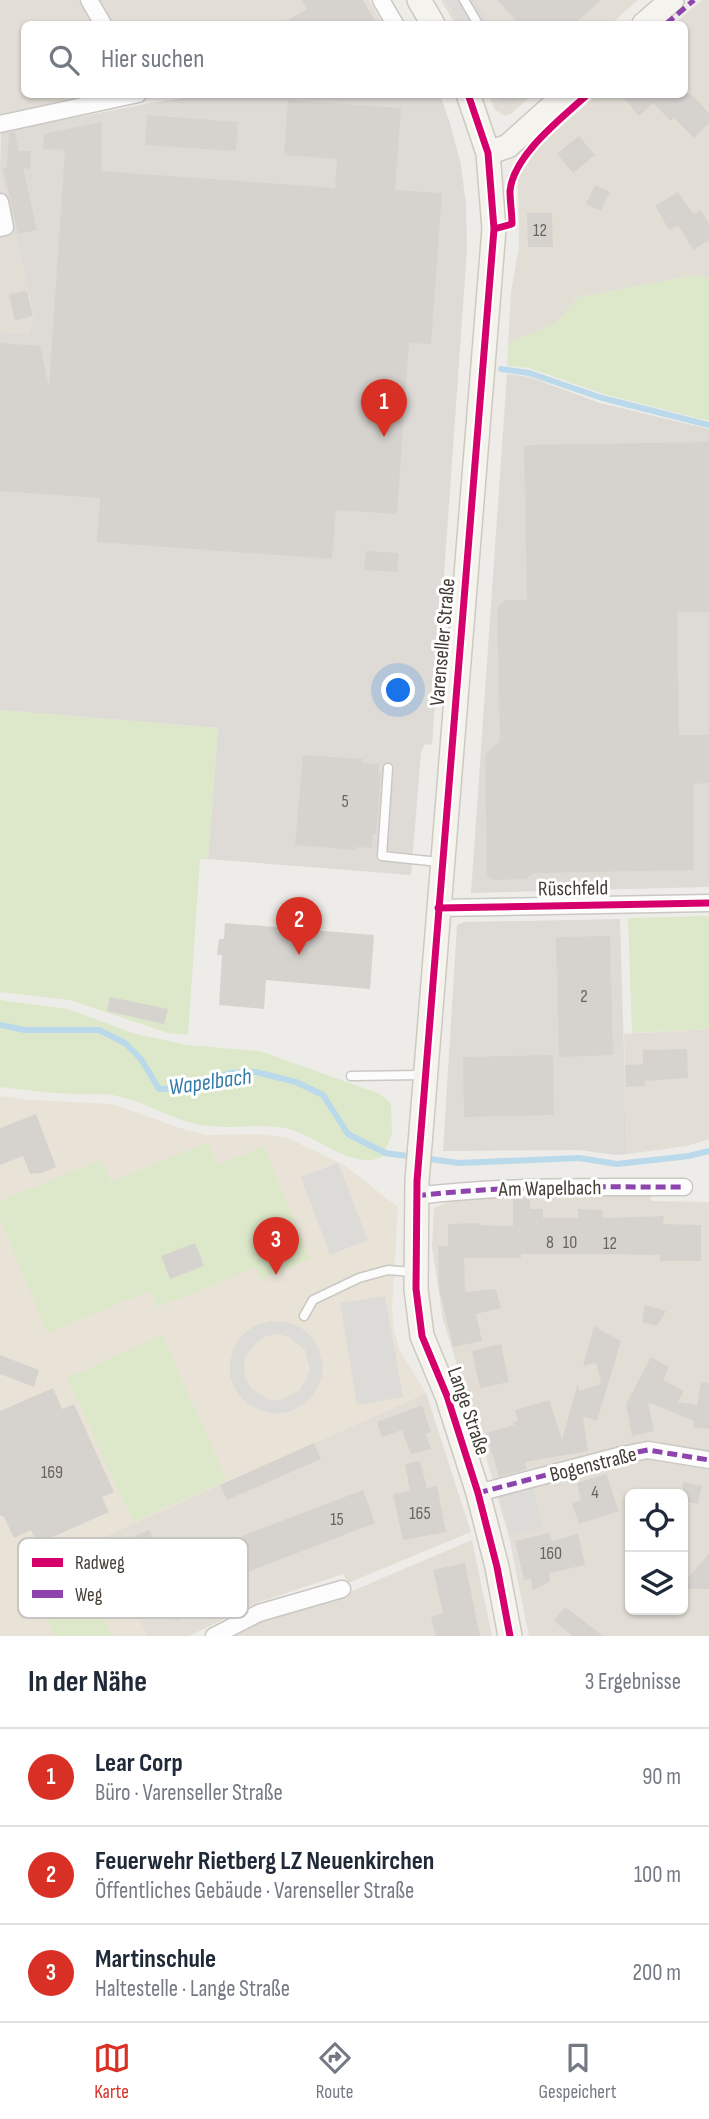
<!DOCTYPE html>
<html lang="de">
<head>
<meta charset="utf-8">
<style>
	body { margin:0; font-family:"Sofia Sans Condensed",sans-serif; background:#f2f2f3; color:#1f2937 }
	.controls { position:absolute; right:21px; bottom:21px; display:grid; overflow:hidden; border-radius:10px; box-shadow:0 2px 5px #0004 }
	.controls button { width:63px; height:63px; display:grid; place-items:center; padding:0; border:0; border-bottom:2px solid #e0e1e3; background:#fff; color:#1f2937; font:35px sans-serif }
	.you { position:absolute; left:399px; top:691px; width:24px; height:24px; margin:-18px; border:5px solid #fff; border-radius:50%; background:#1a73e8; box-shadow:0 0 0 10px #1a73e833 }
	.badge { display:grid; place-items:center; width:46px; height:46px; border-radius:50%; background:#d93025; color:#fff; font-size:23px; font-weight:700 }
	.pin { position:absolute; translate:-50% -58px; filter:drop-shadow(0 2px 4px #0008) }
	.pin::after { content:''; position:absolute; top:37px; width:24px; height:21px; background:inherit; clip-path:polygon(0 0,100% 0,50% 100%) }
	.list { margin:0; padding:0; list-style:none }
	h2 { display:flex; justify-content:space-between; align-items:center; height:91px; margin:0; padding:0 28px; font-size:30px }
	h2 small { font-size:23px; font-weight:400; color:#747a83 }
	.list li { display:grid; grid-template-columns:46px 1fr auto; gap:21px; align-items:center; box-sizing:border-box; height:98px; padding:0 28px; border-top:2px solid #e0e1e3 }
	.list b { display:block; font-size:26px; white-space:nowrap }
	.list p { margin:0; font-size:23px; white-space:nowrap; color:#747a83 }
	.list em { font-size:23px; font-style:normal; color:#747a83 }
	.icon { flex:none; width:38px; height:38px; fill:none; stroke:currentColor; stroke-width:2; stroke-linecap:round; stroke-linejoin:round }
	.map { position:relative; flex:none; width:709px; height:1636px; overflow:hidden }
	.search { position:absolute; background:#fff; box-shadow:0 2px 5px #0004; left:21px; right:21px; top:21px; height:77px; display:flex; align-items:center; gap:18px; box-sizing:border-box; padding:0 24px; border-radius:10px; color:#747a83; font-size:26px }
	.sheet { height:385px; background:#fff }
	nav { display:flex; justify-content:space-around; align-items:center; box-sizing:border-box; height:98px; border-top:2px solid #e0e1e3; background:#fff; font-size:19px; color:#747a83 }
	nav a { display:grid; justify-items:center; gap:4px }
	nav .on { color:#d93025 }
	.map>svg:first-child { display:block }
	.residential { fill:#e2ded5; fill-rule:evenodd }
	.industrial { fill:#dedbd6 }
	.education { fill:#e9e3d7 }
	.green { fill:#dce8c9 }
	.parking { fill:#dddbd8; fill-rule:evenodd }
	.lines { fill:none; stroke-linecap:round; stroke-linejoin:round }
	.stream { stroke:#bad9ea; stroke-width:6 }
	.building { fill:#d6d3cf }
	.lane-casing { stroke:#cac8c4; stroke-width:11 }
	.street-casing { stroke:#cac8c4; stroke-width:19 }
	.secondary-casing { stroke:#cdc9bf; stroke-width:26 }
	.lane { stroke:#fcfcfc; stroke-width:8 }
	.street { stroke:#fcfcfc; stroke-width:16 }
	.secondary { stroke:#f5f3ee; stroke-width:23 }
	.quiet { stroke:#8e44ad; stroke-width:5; stroke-dasharray:10 5; stroke-linecap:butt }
	.cycleway-casing { stroke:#fff; stroke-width:11 }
	.cycleway { stroke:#d6006c; stroke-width:7 }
	.labels { text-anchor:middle; stroke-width:6; stroke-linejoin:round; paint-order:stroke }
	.number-label { font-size:18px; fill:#69645d }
	.street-label { font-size:21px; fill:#433d35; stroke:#fff }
	.water-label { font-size:23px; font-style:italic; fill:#357ca8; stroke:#fff }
	.key { fill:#fff; stroke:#c7c5c2; stroke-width:2 }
	.key-label { font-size:19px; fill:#433d35 }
</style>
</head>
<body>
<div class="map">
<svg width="709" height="1636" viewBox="0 0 709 1636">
	<rect width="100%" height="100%" fill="#eeece8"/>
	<!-- residential -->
	<path class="residential" d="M0,0H81L94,24H24V94L89,95L0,115Z
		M98,0H369L383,24H112Z
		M441,0H638L611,24H455Z
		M702,0H709V277L704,280L701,274L579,297L557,322L508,344L511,292L519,246L518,178L539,146L597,95L684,94V24H674Z
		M489,95H532L511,114L505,116L495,110Z
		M0,170L34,316L28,334L0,332Z
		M709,1029V1139L687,1146L627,1154L624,1034Z
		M530,1194L651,1195V1201L709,1202V1452L657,1443L633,1444L494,1483L443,1320L432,1247L434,1208L462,1196Z
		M426,1393L471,1532L348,1583L343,1574L257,1603L189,1636H147L101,1538Z
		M648,1458L709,1470V1636H529L510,1541L497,1496L622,1462ZM630,1494H683V1610H630Z
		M472,1540L492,1636H234L263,1621L317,1606Z"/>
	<!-- industrial -->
	<path class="industrial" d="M204,95H440L450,123L461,165L466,205L467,250L432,745L425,744L421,753L411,875L208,859L218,728L0,710V332L28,334L34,316L0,170L1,132L145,104Z
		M507,374L529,377L600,403L709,429V887L471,893Z
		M620,919L627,1154L616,1155L579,1150L443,1151L457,925L464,922Z"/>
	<!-- education -->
	<path class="education" d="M0,1096L31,1100L112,1104L186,1130L208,1135L262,1134L288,1138L344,1165L398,1207L392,1309L394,1329L399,1349L426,1393L102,1538L147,1636H0Z"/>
	<!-- green -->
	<path class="green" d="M701,274L704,279L709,277V421L604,394L529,368L507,366L508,344L557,322L579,297Z
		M0,710L218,728L208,859H200L188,1035L168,1033L70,1000L0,992Z
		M709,916V1029L632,1033L628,918Z
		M0,1000L68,1009L136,1034L187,1045L260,1051L380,1094L391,1104L392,1134L383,1156C354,1172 319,1137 289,1129C263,1123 236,1129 209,1126C175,1123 145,1100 112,1095C100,1093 87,1095 75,1094C50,1093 25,1090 0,1087Z
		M208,1142L218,1165L264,1146L310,1259L261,1279L256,1267L157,1308L150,1291L47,1333L0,1218V1201L101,1160L111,1182Z
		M162,1335L227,1480L133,1522L67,1378Z
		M87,1575L112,1636H54L37,1596Z"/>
	<!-- parking -->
	<path class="parking" d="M446,0H474L491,24H459Z
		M495,95H522L511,105L500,103Z
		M338,1163L368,1240L330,1255L301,1177Z
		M385,1296L403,1397L357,1405L340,1303Z
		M270,1321L286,1322L300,1327L312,1337L319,1350L323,1365L321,1380L314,1394L303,1405L289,1412L274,1414L259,1410L246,1403L236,1391L230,1377V1361L234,1347L243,1334L256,1325ZM278,1334L289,1337L305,1350L310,1371L300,1390L281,1400H270L252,1389L246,1379L244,1369L245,1358L258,1341L267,1336Z
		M533,1489L543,1527L510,1536L500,1497Z"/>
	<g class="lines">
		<!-- stream -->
		<path class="stream" d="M501,369L529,373L602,398L709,425
			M0,1025L25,1030H99L125,1043L141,1059L159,1089L189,1088L230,1073L256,1072L296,1082L323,1095L348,1134L385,1153L459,1163L579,1158L617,1164L689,1156L709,1151"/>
	</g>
	<!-- building -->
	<path class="building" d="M302,0H363L377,24H281L307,9Z
		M497,0H601L574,24H519Z
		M620,94H691L709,113V123L694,138L674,118L671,121L653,103L639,116Z
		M288,100L401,108L395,190L442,193L431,344L409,343L397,514L336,510L332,559L97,542L100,498L0,491V343L40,346L49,387L65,150L43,149L44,134L102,122L101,171L335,188L337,159L284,155Z
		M147,115L238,122L236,151L145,145Z
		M15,132L19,151H31L30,169L23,168L37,230L18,234L3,168H7L9,133Z
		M579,136L595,155L573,173L557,154Z
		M595,185L610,192L601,211L586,204Z
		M678,192L693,214L701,210L709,224V240L693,250L678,225L669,230L655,206Z
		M527,213H552L553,247H528Z
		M27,291L33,316L15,321L9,294Z
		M709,442V612H677L679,735H709V783L693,784L694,870L534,873L526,879L493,880L487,875L485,755L500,741L497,608L505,600H527L524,445Z
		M366,551L399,553L397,572L364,570Z
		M303,755L363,759V763L379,764L378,773H381L376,834H373L372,848L356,847V850L295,845Z
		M225,923L374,935L370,989L266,980L264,1009L219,1005L222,955H217L219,939H224Z
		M610,936L613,1055L559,1057L556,937Z
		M110,997L168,1009L164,1024L107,1011Z
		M687,1049L688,1078L644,1081L645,1086L626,1087L625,1065L643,1064V1050Z
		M553,1055L554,1115L464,1117L463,1057Z
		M36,1114L56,1167L42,1173L30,1174L23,1156L0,1165V1128Z
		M530,1198V1209H543V1218H578V1209L603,1210V1218L664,1216L663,1224L701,1225V1261H660V1255L581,1254H521V1258H464L465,1292L496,1289L501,1308L476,1314L482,1341L453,1347L439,1288L438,1246H448V1224L479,1223V1225L513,1226V1199Z
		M195,1243L204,1266L170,1279L161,1256Z
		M645,1305L666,1311L657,1326L642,1322Z
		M594,1326L621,1341L597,1421L583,1416L588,1451L525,1462L527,1469L499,1477L486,1433L514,1425L513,1422L518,1421L515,1410L549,1400L562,1440L578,1383L579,1391L601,1384L596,1363L583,1366Z
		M501,1344L509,1382L480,1388L472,1351Z
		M0,1355L39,1370L34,1387L0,1374Z
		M651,1357L669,1367L663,1380L684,1391L678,1402L697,1405L701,1382L709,1383V1429L693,1427L694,1421L648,1402L654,1431L632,1436L626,1404Z
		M53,1388L62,1409L74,1404L114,1492L102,1497L109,1512L37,1544L31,1530L14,1538L4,1517L0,1515V1411Z
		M422,1405L431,1432L426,1434L431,1449L411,1454L402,1430L382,1437L377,1422Z
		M314,1443L321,1459L227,1500L220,1485Z
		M420,1461L427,1488L437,1486L446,1532L403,1540L393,1494L410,1491L405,1464Z
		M606,1474L619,1511L579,1524L572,1503L581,1500L577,1483Z
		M683,1482L702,1486L698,1504L683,1501Z
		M363,1490L375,1523L201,1590L206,1601L198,1605L200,1610L176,1621L173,1616L167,1619L149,1578L142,1581L140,1577L134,1579L121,1551L126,1549L122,1542L149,1530L166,1569L173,1566L179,1581L219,1563L213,1547Z
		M550,1533L552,1541L578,1534L585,1565L549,1573L550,1582L533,1590L531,1579L524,1580L515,1541Z
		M709,1554V1589H683V1583Z
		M465,1563L480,1636H436L431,1617L443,1613L433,1570Z
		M565,1607L577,1616L603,1636H573L554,1621Z"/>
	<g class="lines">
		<!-- lane casing -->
		<g class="lane-casing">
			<path id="lane" d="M464,0L478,24
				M388,768L382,856L439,862
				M351,1076L422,1075
				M304,1316L313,1300L359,1278L388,1270L412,1272"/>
		</g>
		<!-- street casing -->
		<g class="street-casing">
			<path id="street" d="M89,0L103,24
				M381,0L395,24
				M0,124L138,94
				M0,202L5,227L0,228
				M438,908L709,903
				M416,1196C505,1185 594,1187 684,1187
				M478,1493L622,1455L648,1450L709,1460
				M214,1636L259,1613L342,1589"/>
		</g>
		<!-- secondary casing -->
		<g class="secondary-casing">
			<path id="secondary" d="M419,0L433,24
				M644,24L672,0
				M468,94L488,153L494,229L417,1181L416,1289L422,1336L447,1396L478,1493L497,1567L510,1636
				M488,153L508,146L566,94"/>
		</g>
		<!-- lane -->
		<use href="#lane" class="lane"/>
		<!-- street -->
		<use href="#street" class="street"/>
		<!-- secondary -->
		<use href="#secondary" class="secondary"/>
		<!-- quiet -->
		<path class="quiet" d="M666,24L694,0
			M416,1196C505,1185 594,1187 684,1187
			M478,1493L622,1455L648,1450L709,1460"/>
		<!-- cycleway casing -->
		<g class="cycleway-casing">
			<path id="cycleway" d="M468,94L488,153L494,229L417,1181L416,1289L422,1336L447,1396L478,1493L497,1567L510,1636
				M494,229L512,224C512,213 510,202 510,191C513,155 563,117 588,94
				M438,908L709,903"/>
		</g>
		<!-- cycleway -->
		<use href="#cycleway" class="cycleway"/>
	</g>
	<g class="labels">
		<!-- number labels -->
		<g class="number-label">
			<text x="540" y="236">12</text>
			<text x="345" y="807">5</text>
			<text x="584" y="1002">2</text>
			<text x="550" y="1248">8</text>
			<text x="570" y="1248">10</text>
			<text x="610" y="1249">12</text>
			<text x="52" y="1478">169</text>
			<text x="595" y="1498">4</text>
			<text x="420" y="1519">165</text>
			<text x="337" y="1525">15</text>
			<text x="551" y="1559">160</text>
		</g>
		<!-- street labels -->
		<g class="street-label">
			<text transform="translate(442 642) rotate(-85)" y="7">Varenseller Straße</text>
			<text transform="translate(573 888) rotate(-1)" y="7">Rüschfeld</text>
			<text transform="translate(550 1188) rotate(-1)" y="7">Am Wapelbach</text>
			<text transform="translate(469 1411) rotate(71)" y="7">Lange Straße</text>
			<text transform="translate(593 1464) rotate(-14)" y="7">Bogenstraße</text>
		</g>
		<!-- water labels -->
		<g class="water-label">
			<text transform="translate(210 1081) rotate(-8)" y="8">Wapelbach</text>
		</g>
	</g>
	<!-- legend -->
	<rect x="18" y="1538" width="230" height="80" rx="10" class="key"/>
	<rect x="32" y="1558" width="31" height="9" fill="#d6006c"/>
	<rect x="32" y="1590" width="31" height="8" fill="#8e44ad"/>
	<g class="key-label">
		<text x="75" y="1569">Radweg</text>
		<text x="75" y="1601">Weg</text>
	</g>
</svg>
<div class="controls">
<button><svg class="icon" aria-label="locate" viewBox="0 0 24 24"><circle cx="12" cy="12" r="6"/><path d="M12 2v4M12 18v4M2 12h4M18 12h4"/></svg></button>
<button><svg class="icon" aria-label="layers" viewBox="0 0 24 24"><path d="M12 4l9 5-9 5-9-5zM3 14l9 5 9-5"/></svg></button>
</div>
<div class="you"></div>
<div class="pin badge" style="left:384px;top:437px">1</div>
<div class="pin badge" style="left:299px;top:955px">2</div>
<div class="pin badge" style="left:276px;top:1275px">3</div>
<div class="search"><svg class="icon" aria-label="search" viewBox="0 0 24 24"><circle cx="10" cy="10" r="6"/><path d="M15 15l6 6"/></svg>Hier suchen</div>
</div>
<section class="sheet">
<h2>In der Nähe<small>3 Ergebnisse</small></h2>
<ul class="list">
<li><span class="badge">1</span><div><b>Lear Corp</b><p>Büro · Varenseller Straße</p></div><em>90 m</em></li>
<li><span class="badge">2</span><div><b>Feuerwehr Rietberg LZ Neuenkirchen</b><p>Öffentliches Gebäude · Varenseller Straße</p></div><em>100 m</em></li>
<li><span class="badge">3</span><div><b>Martinschule</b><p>Haltestelle · Lange Straße</p></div><em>200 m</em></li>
</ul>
</section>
<nav>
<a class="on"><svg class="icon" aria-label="map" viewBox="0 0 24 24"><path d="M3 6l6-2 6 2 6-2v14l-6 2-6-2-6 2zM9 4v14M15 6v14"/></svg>Karte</a>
<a><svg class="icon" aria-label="directions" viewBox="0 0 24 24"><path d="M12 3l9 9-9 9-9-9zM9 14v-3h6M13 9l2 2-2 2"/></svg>Route</a>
<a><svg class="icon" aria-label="saved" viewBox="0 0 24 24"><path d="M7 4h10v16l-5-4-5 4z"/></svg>Gespeichert</a>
</nav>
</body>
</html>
